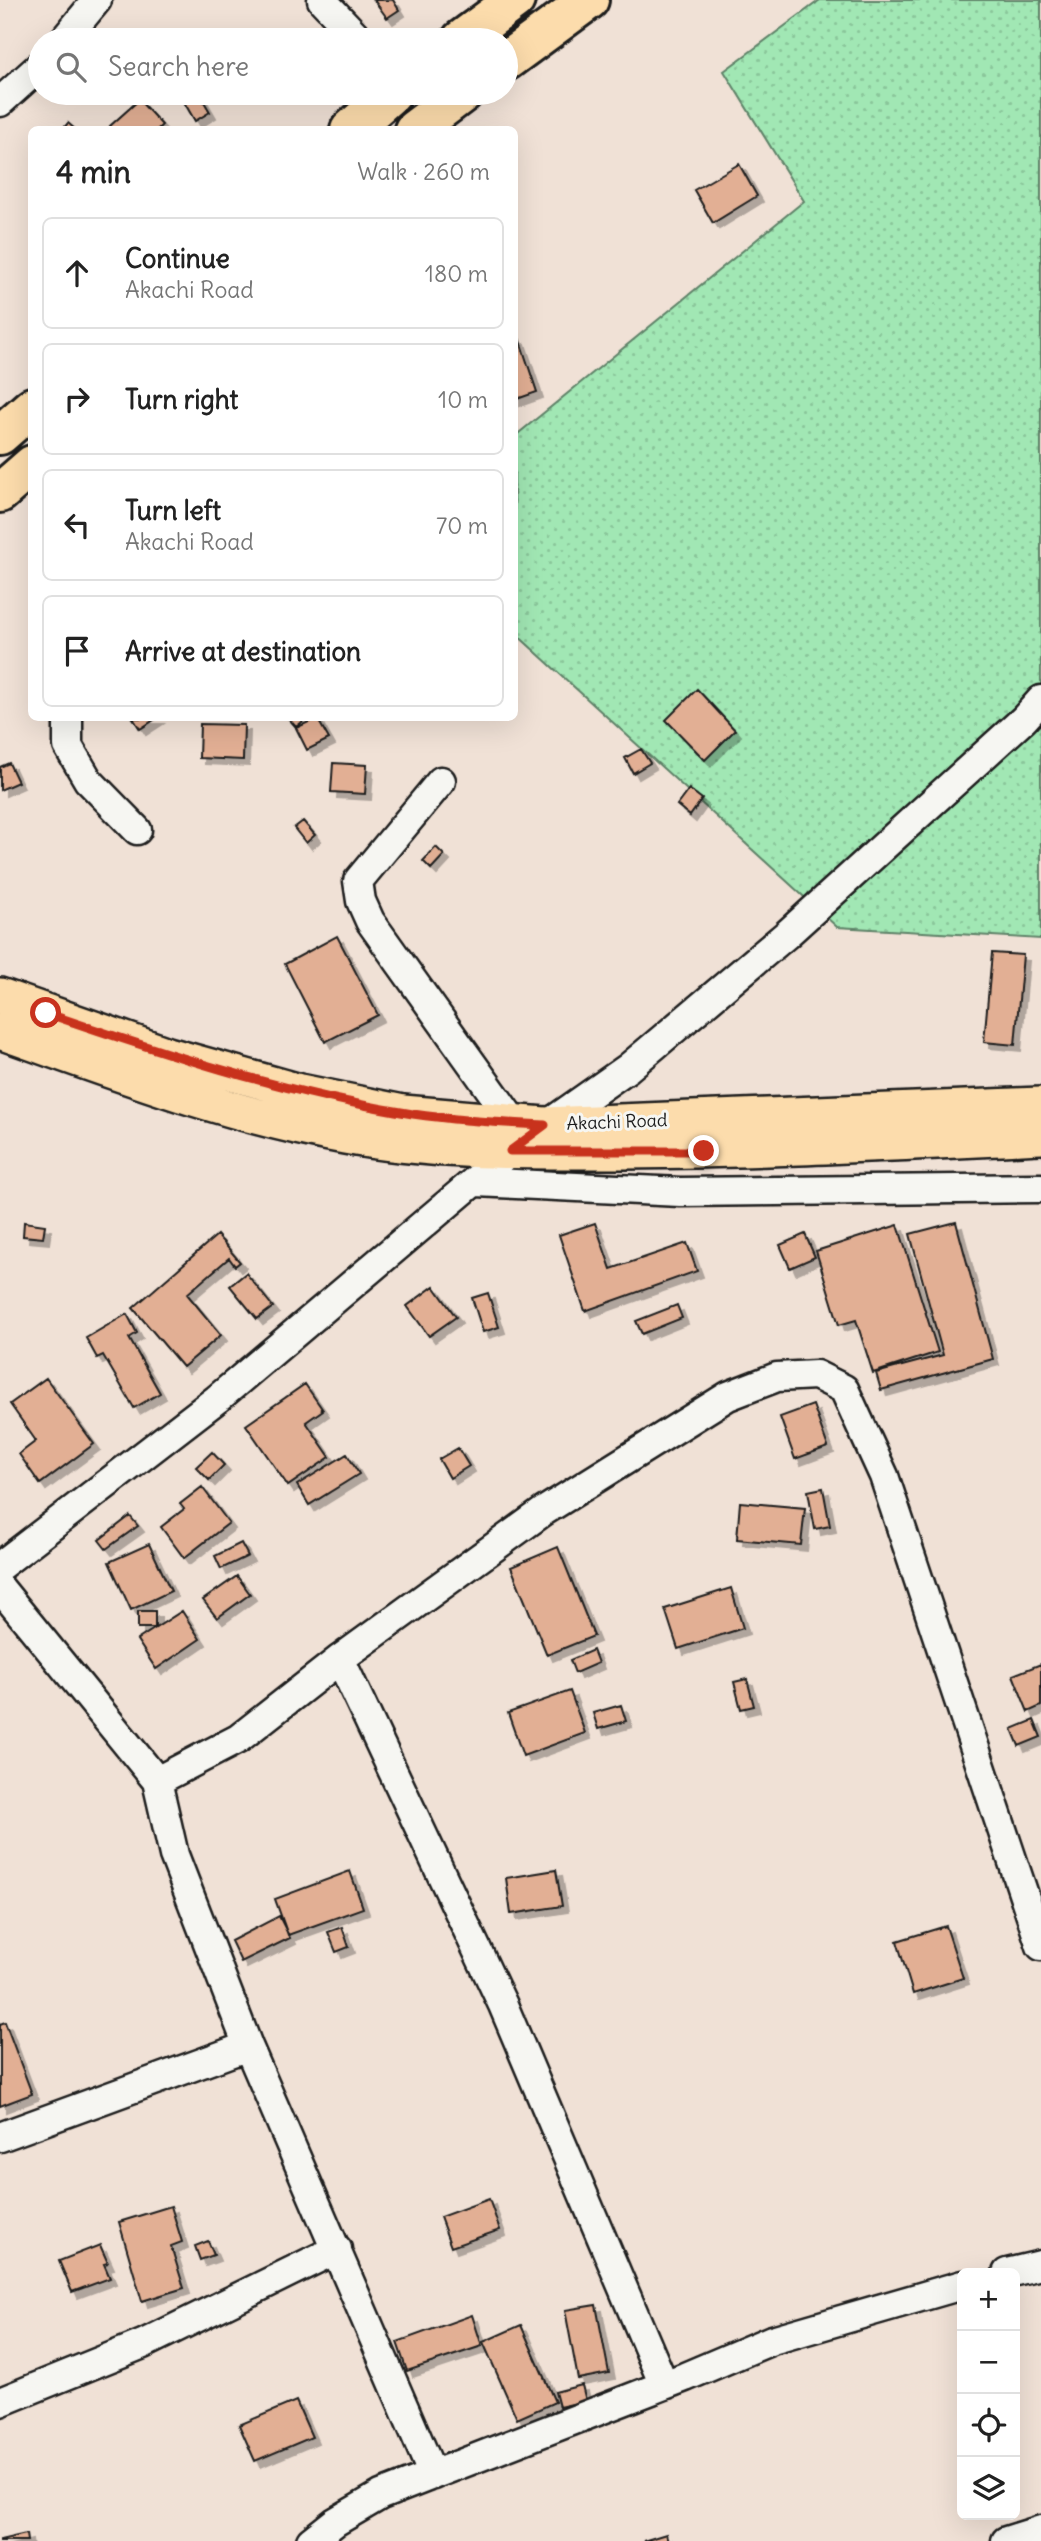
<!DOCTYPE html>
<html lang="en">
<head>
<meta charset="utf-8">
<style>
	body { margin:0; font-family:Delius,sans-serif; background:#f2f2f2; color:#222 }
	.controls { position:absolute; right:21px; bottom:21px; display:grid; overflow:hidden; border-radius:10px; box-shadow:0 7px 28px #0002 }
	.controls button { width:63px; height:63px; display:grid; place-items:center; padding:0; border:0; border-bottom:2px solid #e0e0e0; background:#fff; color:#222; font:35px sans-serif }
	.stop { position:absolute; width:21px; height:21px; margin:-16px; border:5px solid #c8321e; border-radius:50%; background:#fff }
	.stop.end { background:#c8321e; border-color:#fff; box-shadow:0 2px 7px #0008 }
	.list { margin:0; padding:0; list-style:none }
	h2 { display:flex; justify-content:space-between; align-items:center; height:91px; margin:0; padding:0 28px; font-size:30px }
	h2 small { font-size:23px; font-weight:400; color:#767676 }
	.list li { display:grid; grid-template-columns:46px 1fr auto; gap:21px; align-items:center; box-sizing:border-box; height:112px; margin:0 14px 14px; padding:0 14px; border:2px solid #e0e0e0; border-radius:10px }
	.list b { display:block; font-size:26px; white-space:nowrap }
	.list p { margin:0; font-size:23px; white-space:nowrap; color:#767676 }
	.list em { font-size:23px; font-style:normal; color:#767676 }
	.icon { flex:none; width:38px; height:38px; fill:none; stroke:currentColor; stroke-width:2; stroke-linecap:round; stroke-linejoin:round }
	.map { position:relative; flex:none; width:1041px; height:2541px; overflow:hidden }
	.search { position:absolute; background:#fff; box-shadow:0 7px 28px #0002; left:28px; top:28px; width:490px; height:77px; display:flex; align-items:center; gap:18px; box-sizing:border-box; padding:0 24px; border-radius:38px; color:#767676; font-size:26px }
	.panel { position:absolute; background:#fff; box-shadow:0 7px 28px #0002; left:28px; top:126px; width:490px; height:595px; border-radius:10px }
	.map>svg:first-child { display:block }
	.park { fill:url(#park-dots); stroke:#5e8268; stroke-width:2 }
	.building { fill:#e2af94; stroke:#1c1c1c; stroke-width:2; filter:url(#shadow) }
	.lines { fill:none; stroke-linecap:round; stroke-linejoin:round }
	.minor-casing { stroke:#1c1c1c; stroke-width:33 }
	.major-casing { stroke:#1c1c1c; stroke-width:40 }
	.highway-casing { stroke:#1c1c1c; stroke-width:44 }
	.minor { stroke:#f6f6f2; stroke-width:28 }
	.major { stroke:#fcdcac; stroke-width:35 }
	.highway { stroke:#fcdcac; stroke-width:38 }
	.route { stroke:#c8321e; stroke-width:9 }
	.labels { text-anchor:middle; stroke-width:6; stroke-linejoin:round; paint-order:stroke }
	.street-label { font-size:18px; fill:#1c1c1c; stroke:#f6f6f2 }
</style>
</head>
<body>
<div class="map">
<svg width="1041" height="2541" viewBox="0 0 1041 2541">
	<defs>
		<pattern id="park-dots" width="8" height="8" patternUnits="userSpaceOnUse" patternTransform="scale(1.75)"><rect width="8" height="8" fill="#a1e7b4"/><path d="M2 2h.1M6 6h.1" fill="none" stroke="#8ac69a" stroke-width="1.8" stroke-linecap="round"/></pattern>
		<filter id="shadow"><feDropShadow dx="6" dy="6" stdDeviation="0" flood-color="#0004"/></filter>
	</defs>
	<rect width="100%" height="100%" fill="#f0e1d6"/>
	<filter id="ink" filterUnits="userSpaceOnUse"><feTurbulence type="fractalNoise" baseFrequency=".0143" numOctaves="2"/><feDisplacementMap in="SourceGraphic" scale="14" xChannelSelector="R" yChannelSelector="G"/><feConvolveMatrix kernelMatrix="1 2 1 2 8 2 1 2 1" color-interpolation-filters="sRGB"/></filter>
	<g filter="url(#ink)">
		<!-- park -->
		<path class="park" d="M820,0H1041V939L837,927L515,633L514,437L804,201L724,71Z"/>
		<!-- building -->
		<path class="building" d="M374,0H393L399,10L387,18Z
			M199,93L210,112L195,121L184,102Z
			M139,100L162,125L157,130H113L110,126Z
			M68,123L76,130H62Z
			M739,164L757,196L713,223L694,190Z
			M519,338L537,392L514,400V339Z
			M697,689L735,730L705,760L666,720Z
			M133,718H157L140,729Z
			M288,718H307L296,727Z
			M317,718L329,739L307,750L296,728Z
			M200,724L244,725L243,760L199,758Z
			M641,749L650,763L633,773L625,758Z
			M9,763L18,782L0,790V767Z
			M333,763L367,765L365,794L331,792Z
			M689,789L702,799L690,816L677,805Z
			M303,821L315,835L306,843L294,828Z
			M436,847L444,855L431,869L423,861Z
			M337,936L378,1015L325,1042L285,964Z
			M992,953L1023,955L1015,1045L984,1042Z
			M24,1222L45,1225L43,1238L23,1236Z
			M956,1222L993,1359L881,1390L876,1373L943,1355L910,1234Z
			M595,1223L611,1269L687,1243L697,1271L585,1311L559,1235Z
			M898,1225L938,1352L873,1373L856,1320L839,1325L816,1251Z
			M805,1234L815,1257L790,1268L780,1245Z
			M217,1235L240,1262L235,1266L229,1258L187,1294L221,1335L183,1367L133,1308Z
			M246,1273L273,1307L257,1319L230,1286Z
			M434,1286L456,1317L429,1336L407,1306Z
			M488,1293L499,1327L483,1332L472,1298Z
			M677,1305L682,1318L642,1334L636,1321Z
			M127,1314L137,1333L129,1338L160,1393L134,1408L103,1355L97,1358L86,1338Z
			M46,1378L94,1444L40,1484L19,1454L36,1441L10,1404Z
			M305,1384L323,1410L306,1422L330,1457L288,1486L246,1425Z
			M813,1405L828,1447L795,1459L780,1417Z
			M458,1448L469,1466L450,1478L439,1459Z
			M212,1452L224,1465L209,1480L196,1467Z
			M347,1454L359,1474L309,1505L297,1485Z
			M202,1487L229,1523L184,1558L161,1527L184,1509L180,1504Z
			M823,1488L830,1526L815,1529L808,1491Z
			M740,1502L805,1508L801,1545L737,1539Z
			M130,1516L138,1526L106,1549L99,1540Z
			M241,1543L248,1556L221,1569L215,1556Z
			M149,1544L171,1591L131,1610L109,1562Z
			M558,1547L594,1636L547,1655L511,1567Z
			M237,1576L250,1594L217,1618L203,1600Z
			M731,1588L743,1628L678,1649L665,1609Z
			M138,1611H155V1628H138Z
			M182,1611L200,1639L156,1669L137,1640Z
			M593,1650L598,1663L575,1673L570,1660Z
			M1041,1664V1706L1028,1712L1013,1675Z
			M747,1679L754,1706L741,1709L734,1682Z
			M570,1691L585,1733L523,1756L508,1713Z
			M621,1705L626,1721L598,1729L593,1713Z
			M1034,1720L1041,1737L1019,1746L1012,1729Z
			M556,1870L562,1906L511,1914L506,1878Z
			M350,1871L363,1908L288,1935L275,1899Z
			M279,1916L290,1938L241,1962L231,1941Z
			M946,1926L963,1978L913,1994L897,1941Z
			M342,1927L349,1947L336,1952L328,1932Z
			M5,2022L32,2094L0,2106V2024Z
			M489,2199L500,2230L451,2247L440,2217Z
			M171,2206L182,2242L171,2246L184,2288L142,2301L119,2222Z
			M208,2241L214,2255L200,2260L195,2246Z
			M100,2245L108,2263L104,2264L110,2278L72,2292L59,2261Z
			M596,2305L609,2373L578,2379L565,2310Z
			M472,2315L482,2346L407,2371L397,2342Z
			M521,2325L555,2402L517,2419L483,2342Z
			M582,2385L586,2401L559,2407L555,2392Z
			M296,2401L312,2437L255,2461L239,2425Z
			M26,2534L27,2541H0V2540Z
			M666,2534L668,2541H643Z"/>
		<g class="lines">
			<!-- minor casing -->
			<g class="minor-casing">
				<path id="minor" d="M322,0L360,40
					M64,40L97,0
					M0,102L40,66
					M68,718V746L88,780L137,830
					M441,781L358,881L361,901L370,921L515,1124
					M476,1182L680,1192L1041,1188
					M0,1566L217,1399L510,1151L628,1068L786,935L1024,719L1041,700
					M0,1588L157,1781L174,1855L248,2046L433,2475
					M340,1659L503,2005L664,2385
					M157,1781L238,1739L340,1659L544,1511L728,1396L777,1377L816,1375L844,1389L884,1476L1041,1946
					M0,2137L248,2046
					M1007,2273L1041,2265
					M0,2402L143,2344L337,2249
					M311,2541L335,2522L381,2495L685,2377L772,2340L962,2285
					M1006,2541L1041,2530"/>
			</g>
			<!-- major casing -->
			<g class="major-casing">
				<path id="major" d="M0,996L168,1055L300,1092L403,1113L545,1125L1041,1105
					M0,1031C113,1071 227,1115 345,1136C431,1152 519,1151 605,1151C751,1151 896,1143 1041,1136"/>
			</g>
			<!-- highway casing -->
			<g class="highway-casing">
				<path id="highway" d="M461,40L515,0
					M506,61L589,0
					M350,130L392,93
					M414,130L463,93
					M0,435L32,407
					M0,493L32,465"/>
			</g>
			<!-- minor -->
			<use href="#minor" class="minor"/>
			<!-- major -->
			<use href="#major" class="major"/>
			<!-- highway -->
			<use href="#highway" class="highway"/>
		</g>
	</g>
	<g class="lines" filter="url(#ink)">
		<!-- route -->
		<path class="route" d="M46,1013C163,1053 279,1091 401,1112C448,1120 497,1123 545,1125L510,1151H704"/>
	</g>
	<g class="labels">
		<!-- street labels -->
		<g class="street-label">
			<text transform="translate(617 1122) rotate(-2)" y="6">Akachi Road</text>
		</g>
	</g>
</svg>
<div class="controls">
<button>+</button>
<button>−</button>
<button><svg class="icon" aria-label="locate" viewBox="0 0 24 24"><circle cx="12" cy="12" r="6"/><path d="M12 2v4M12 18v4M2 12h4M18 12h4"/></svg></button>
<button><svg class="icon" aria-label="layers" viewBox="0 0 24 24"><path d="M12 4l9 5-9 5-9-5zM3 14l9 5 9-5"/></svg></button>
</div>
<div class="stop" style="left:46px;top:1013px"></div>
<div class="stop end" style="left:704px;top:1151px"></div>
<div class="search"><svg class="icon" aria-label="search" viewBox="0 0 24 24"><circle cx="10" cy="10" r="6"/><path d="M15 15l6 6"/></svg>Search here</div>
<section class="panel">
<h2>4 min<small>Walk · 260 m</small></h2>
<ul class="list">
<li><svg class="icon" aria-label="ahead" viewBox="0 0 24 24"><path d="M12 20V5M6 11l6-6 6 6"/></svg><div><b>Continue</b><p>Akachi Road</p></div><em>180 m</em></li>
<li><svg class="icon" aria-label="right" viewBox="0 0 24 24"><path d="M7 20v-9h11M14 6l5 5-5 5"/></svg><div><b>Turn right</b></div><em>10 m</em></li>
<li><svg class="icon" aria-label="left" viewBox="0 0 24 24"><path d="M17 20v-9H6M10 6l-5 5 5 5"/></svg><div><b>Turn left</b><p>Akachi Road</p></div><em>70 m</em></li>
<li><svg class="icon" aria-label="arrive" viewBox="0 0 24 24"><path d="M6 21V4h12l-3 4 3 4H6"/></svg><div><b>Arrive at destination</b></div></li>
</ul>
</section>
</div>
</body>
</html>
